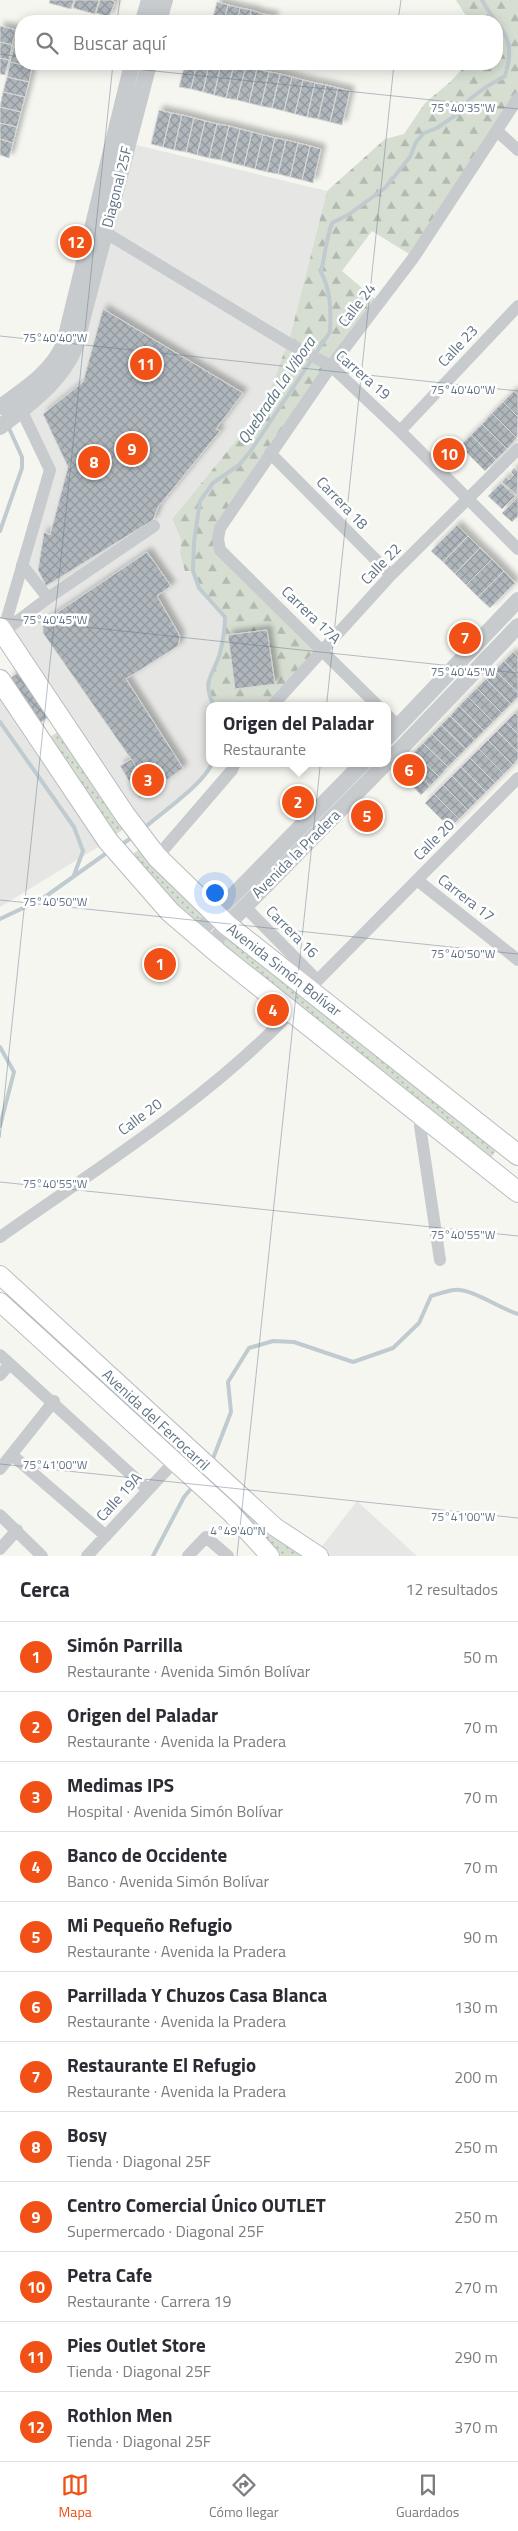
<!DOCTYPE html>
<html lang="es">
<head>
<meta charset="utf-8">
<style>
	body { margin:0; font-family:"Titillium Web",sans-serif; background:#f2f2f3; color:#2b2b33 }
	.you { position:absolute; left:214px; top:892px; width:18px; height:18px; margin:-12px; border:4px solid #fff; border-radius:50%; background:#1a73e8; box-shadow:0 0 0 8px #1a73e833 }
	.badge { display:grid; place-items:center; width:32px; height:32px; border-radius:50%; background:#f15116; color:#fff; font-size:16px; font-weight:700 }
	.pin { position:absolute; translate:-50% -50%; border:2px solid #fff; box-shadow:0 1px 5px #0006 }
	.popup { position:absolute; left:206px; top:702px; width:185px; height:65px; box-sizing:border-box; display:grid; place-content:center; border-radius:10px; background:#fff; filter:drop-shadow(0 1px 4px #0005); font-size:16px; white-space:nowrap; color:#7c7c81 }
	.popup b { font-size:19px; color:#2b2b33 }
	.popup::after { content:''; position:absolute; left:50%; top:100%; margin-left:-10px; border:10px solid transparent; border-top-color:#fff }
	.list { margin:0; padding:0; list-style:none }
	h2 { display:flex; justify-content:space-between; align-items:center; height:65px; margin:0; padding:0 20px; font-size:21px }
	h2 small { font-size:16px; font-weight:400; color:#7c7c81 }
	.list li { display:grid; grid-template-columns:32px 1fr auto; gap:15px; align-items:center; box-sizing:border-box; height:70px; padding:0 20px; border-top:1px solid #e1e1e2 }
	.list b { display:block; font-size:19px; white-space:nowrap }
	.list p { margin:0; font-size:16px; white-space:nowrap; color:#7c7c81 }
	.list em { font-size:16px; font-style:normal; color:#7c7c81 }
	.icon { flex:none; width:28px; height:28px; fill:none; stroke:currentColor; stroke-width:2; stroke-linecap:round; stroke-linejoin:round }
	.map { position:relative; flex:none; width:518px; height:1556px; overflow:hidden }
	.search { position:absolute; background:#fff; box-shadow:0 2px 12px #0003; left:15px; right:15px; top:15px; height:55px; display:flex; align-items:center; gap:12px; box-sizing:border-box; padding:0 18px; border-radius:20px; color:#7c7c81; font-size:19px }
	.sheet { height:905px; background:#fff }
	nav { display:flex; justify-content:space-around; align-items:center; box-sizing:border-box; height:70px; border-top:1px solid #e1e1e2; background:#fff; font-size:14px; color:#7c7c81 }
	nav a { display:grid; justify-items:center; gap:2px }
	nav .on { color:#f15116 }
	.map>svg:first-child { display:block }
	.built { fill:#e6e7e5 }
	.grass { fill:url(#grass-dots) }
	.forest { fill:url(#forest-firs) }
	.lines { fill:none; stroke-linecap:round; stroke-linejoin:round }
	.stream { stroke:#c0cbd0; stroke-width:4 }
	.building { fill:url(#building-cross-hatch); stroke:#d7d7d4; filter:url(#shadow) }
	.secondary-casing { stroke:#b7bcc1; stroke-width:20 }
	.primary-casing { stroke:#b8bcc0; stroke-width:22 }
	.minor { stroke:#c8cbce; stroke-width:12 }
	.tertiary { stroke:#c8cbce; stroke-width:16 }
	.secondary { stroke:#fff; stroke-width:18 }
	.primary { stroke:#fff; stroke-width:20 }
	.ticks { fill:none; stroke:#627485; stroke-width:1; stroke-opacity:0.45 }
	.labels { text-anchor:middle; stroke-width:5; stroke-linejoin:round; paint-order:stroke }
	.street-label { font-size:15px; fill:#627485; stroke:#fff }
	.water-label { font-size:16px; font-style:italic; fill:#5e7782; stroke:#fff }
	.ticks-label { font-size:12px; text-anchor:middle; fill:#627485; stroke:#fff; stroke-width:5; stroke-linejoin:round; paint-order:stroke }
</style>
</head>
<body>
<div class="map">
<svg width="518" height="1556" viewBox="0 0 518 1556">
	<defs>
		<pattern id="grass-dots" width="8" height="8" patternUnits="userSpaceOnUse" patternTransform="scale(1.25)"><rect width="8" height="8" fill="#d6ded2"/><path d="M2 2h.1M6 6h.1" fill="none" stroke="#b1b9b0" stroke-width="1.8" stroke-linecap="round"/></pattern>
		<pattern id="forest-firs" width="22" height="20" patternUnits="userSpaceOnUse" patternTransform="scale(1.25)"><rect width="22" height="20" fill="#d6ded2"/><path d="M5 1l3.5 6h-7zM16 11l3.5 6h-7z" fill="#b1b9b0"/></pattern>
		<pattern id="building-cross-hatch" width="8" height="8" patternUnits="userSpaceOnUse" patternTransform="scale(1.25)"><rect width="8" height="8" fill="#afb7bc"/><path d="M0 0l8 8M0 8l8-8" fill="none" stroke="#92999e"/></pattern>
		<filter id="shadow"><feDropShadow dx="4.5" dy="-4.5" stdDeviation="2.5" flood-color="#0004"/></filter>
	</defs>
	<rect width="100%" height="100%" fill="#f6f6f1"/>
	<!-- built -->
	<path class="built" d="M128,143L327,191L291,333L265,405L172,519L181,540L180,553L187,572L193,571L199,588L225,617L219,655L207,681L214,706H209V763H212L210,769L189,791L139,833L10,644L13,626L48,598L22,565L50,470L22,410L45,389Z
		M0,680L108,841L0,907Z
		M357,1501L417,1556H319L316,1554Z"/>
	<!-- grass -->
	<path class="grass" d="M58,732L125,828L114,836L48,738Z
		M141,847L211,918L201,930L130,857Z
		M223,930L498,1148L490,1159L215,942Z
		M235,1500L319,1556H270L261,1544L252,1522L232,1504Z"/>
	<!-- forest -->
	<path class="forest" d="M456,0H518V98L414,257L372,231L342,271L380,303L218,539L324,650L272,706H214C201,680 213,677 220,653C223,641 224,630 225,617L203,595L193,571H185L180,553L181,540L172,519L265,405L291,333L327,191L385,139L404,134L425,103L450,82L467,64H497V21H469Z"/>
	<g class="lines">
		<!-- stream -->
		<path class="stream" d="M0,531L22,468V457L8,426
			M214,706C201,679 213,677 220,653C223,641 225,629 225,617L199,588L193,571L194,542L200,501L213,483L239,465L250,452L330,332C331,311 331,291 321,272C325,255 326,240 332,223L348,215L385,188L410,157L416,142L424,133L437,128L459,113L470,99L486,87L505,76C518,34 499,32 482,0
			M0,722L74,827L83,851L74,875
			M143,829C161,813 205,783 212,763
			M121,845L134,836
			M0,919L42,899L108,852
			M0,1047L14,1072L0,1126
			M212,1461L231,1412L228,1382L249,1348L273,1341L294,1342L353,1362L393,1348L419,1323L431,1296C438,1294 446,1291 454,1290C472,1288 500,1309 518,1314
			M153,1556L184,1497L194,1485"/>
	</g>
	<!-- building -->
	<path class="building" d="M50,0H74L71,9L49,3Z
		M75,0H99L95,14L73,8Z
		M100,0H111L115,2L109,17L96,13Z
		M217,2L228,5L224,21H212Z
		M228,5L240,8L237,21H224Z
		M240,8L251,10L249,21H237Z
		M251,10L263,14L261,21H249Z
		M263,14L274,16L273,21H261Z
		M0,26L16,30L12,45L0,42Z
		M18,31L21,32V48L14,47Z
		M0,42L12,45L9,60L0,58Z
		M14,47L21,48V64H33L32,67L10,62Z
		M0,58L9,60L5,75L0,74Z
		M10,62L32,67L29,82L7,77Z
		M185,64H197L191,89L179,87Z
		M197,64H209L203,92L191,89Z
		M209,64H221L214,95L203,92Z
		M221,64H234L226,98L214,95Z
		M234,64L246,66L237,100L226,98Z
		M246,66L257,69L249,103L237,100Z
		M257,69L269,72L261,106L249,103Z
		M269,72L280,74L272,108L261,106Z
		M280,74L292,77L284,111L272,108Z
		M7,77L29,82L25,97L3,92Z
		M292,77L303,80L295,114L284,111Z
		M303,80L315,83L307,117L295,114Z
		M315,83L326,85L318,119L307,117Z
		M326,85L338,88L330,122L318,119Z
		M338,88L350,91L342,125L330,122Z
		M3,92L25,97L21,112L0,107Z
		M0,107L21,112L17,127L0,123Z
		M159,110L171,113L163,147L151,144Z
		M171,113L182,115L174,150L163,147Z
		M182,115L194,118L186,152L174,150Z
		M194,118L205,121L197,155L186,152Z
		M205,121L217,124L209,158L197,155Z
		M0,123L17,127L13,143L0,139Z
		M217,124L229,126L221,160L209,158Z
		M229,126L240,129L232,163L221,160Z
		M240,129L252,132L244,166L232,163Z
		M252,132L263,135L255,169L244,166Z
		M263,135L275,138L267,172L255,169Z
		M275,138L286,140L278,174L267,172Z
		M0,139L13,143L9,158L0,155Z
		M286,140L298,143L290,177L278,174Z
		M298,143L310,146L302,180L290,177Z
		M310,146L321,149L313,183L302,180Z
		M103,309L243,393L216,429L220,431L158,507L153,520L46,586L38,570L44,532L50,535L68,467L43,414L83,382Z
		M514,391L518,395V417L503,402Z
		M503,402L518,417L517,438L492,413Z
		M492,413L517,438L507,449L482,424Z
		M482,424L507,449L496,460L471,435Z
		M471,435L496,460L485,471L460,446Z
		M514,468L518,471L517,495L502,482L506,477L509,480L514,475L511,472Z
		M501,483L515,496L502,509L488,496Z
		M518,497V516L512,522L502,513Z
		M457,525L468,536L443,562L431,551Z
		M468,536L480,548L455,574L443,562Z
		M480,548L492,559L466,585L455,574Z
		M147,552L171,586L157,596L180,636L178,646L126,679L183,768L167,780L155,763L129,781L120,766L131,759L43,633V622Z
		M492,559L504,571L478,597L466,585Z
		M504,571L515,583L490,608L478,597Z
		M267,630L275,684L235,689L228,635Z
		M513,652L518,657V675L504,661Z
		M504,661L518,675V693L495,670Z
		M495,670L518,693V697L511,704L486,679Z
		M19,672L49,717L38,724L9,679Z
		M486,679L511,704L502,713L477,688Z
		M477,688L502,713L493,722L468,697Z
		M468,697L493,722L484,731L459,706Z
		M459,706L484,731L475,740L450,716Z
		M515,713L518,716V734L506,722Z
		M450,716L475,740L466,749L441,725Z
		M506,722L518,734V752L497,731Z
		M441,725L466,749L457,758L432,734Z
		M497,731L518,752V759L513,765L488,740Z
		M432,734L457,758L448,767L423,743Z
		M488,740L513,765L504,774L479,749Z
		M423,743L448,767L439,777L414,752Z
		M479,749L504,774L495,783L470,758Z
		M414,752L439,777L430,786L406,761Z
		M470,758L495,783L486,792L461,767Z
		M131,759L140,773L129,781L120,766Z
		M406,761L430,786L421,795L397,770Z
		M155,763L167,780L140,798L129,781Z
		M461,767L486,792L477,801L452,776Z
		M452,776L477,801L468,810L443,785Z
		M443,785L468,810L459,819L434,794Z
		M434,794L459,819L450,828L425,803Z"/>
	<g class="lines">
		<!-- secondary casing -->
		<g class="secondary-casing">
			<path id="secondary" d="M0,1275L275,1527L319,1556
				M0,1302L230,1512L270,1556"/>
		</g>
		<!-- primary casing -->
		<g class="primary-casing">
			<path id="primary" d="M0,628L125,815L157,857L227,925L518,1155
				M0,680L108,841L170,912L219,954L518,1192"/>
		</g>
		<!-- minor -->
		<path class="minor" d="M498,132L518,150
			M106,233L288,343L331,366L400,431L518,549
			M400,431L518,306
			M270,453L391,575
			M22,565L48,598
			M3,632L50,470L18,403
			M3,632L48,598L154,526
			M272,706L391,575L518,449
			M378,706L220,550L218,539L220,528L331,366L414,257L518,98
			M387,715L398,726
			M157,857L232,770L235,763
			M417,880L518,960
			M244,906L317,980
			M309,989L518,778
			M426,1119L420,1126L440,1260
			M0,1237C99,1167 206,1101 291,1012
			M0,1355L147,1489
			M0,1375L10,1364
			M12,1455L106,1536
			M0,1469L54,1401
			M0,1515L42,1556
			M0,1549L17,1530
			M87,1556L175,1461
			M188,1556L206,1537L228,1556"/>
		<!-- tertiary -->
		<path class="tertiary" d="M143,21L149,0
			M159,21L165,0
			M0,407C25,389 51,373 64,344L132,64
			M0,427C29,404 60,383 75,348L149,64
			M387,738L518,600
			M387,763L518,626
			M197,935L215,914L363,763
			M210,947L227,925L386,763"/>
		<!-- secondary -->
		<use href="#secondary" class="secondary"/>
		<!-- primary -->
		<use href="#primary" class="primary"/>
	</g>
	<!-- ticks -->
	<path class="ticks" d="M117,21L120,0M398,21L401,0M0,54L21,57M88,64L518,109M0,336L518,391M0,618L518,673M0,900L518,954M0,1138L113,64M0,1182L518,1236M0,1464L518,1518M237,1556L394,64"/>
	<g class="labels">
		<!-- street labels -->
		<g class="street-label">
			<text transform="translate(117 187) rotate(-76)" y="5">Diagonal 25F</text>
			<text transform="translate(357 305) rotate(-52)" y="5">Calle 24</text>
			<text transform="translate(458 346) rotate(-47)" y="5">Calle 23</text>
			<text transform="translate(363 375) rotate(41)" y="5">Carrera 19</text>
			<text transform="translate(342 503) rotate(46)" y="5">Carrera 18</text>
			<text transform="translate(381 564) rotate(-46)" y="5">Calle 22</text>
			<text transform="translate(311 615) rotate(44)" y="5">Carrera 17A</text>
			<text transform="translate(434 840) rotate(-45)" y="5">Calle 20</text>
			<text transform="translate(296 854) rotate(-45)" y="5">Avenida la Pradera</text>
			<text transform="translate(466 898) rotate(38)" y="5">Carrera 17</text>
			<text transform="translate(292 932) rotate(45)" y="5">Carrera 16</text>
			<text transform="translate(284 970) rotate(38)" y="5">Avenida Simón Bolívar</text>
			<text transform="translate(140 1117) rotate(-37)" y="5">Calle 20</text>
			<text transform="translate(156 1420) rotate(43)" y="5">Avenida del Ferrocarril</text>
			<text transform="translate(119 1497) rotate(-48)" y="5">Calle 19A</text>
		</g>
		<!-- water labels -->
		<g class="water-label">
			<text transform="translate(276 390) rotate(-56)" y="6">Quebrada La Vibora</text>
		</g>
	</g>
	<g class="ticks-label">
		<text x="463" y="112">75°40'35"W</text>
		<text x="55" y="342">75°40'40"W</text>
		<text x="463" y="394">75°40'40"W</text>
		<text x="55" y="624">75°40'45"W</text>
		<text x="463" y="676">75°40'45"W</text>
		<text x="55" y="906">75°40'50"W</text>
		<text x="463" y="958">75°40'50"W</text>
		<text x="55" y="1188">75°40'55"W</text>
		<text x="463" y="1239">75°40'55"W</text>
		<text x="55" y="1469">75°41'00"W</text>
		<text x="463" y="1521">75°41'00"W</text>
		<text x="238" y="1535">4°49'40"N</text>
	</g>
</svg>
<div class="you"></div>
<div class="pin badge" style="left:160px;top:964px">1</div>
<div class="pin badge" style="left:298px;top:802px">2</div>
<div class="popup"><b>Origen del Paladar</b>Restaurante</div>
<div class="pin badge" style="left:148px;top:780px">3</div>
<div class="pin badge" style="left:273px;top:1010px">4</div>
<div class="pin badge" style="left:367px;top:816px">5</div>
<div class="pin badge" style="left:409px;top:770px">6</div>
<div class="pin badge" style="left:465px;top:638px">7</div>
<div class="pin badge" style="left:94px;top:462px">8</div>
<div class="pin badge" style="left:132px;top:449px">9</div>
<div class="pin badge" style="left:449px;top:454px">10</div>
<div class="pin badge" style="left:146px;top:364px">11</div>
<div class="pin badge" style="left:76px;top:242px">12</div>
<div class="search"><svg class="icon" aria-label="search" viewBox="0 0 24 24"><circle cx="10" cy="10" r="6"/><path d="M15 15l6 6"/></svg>Buscar aquí</div>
</div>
<section class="sheet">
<h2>Cerca<small>12 resultados</small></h2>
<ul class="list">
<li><span class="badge">1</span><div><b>Simón Parrilla</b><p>Restaurante · Avenida Simón Bolívar</p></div><em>50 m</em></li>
<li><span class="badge">2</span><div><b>Origen del Paladar</b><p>Restaurante · Avenida la Pradera</p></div><em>70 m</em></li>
<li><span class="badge">3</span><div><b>Medimas IPS</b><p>Hospital · Avenida Simón Bolívar</p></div><em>70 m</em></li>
<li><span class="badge">4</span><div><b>Banco de Occidente</b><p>Banco · Avenida Simón Bolívar</p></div><em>70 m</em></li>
<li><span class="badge">5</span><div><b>Mi Pequeño Refugio</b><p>Restaurante · Avenida la Pradera</p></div><em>90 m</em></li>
<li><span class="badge">6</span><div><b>Parrillada Y Chuzos Casa Blanca</b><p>Restaurante · Avenida la Pradera</p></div><em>130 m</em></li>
<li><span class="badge">7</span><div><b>Restaurante El Refugio</b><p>Restaurante · Avenida la Pradera</p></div><em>200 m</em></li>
<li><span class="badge">8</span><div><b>Bosy</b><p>Tienda · Diagonal 25F</p></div><em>250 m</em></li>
<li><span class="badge">9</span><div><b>Centro Comercial Único OUTLET</b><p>Supermercado · Diagonal 25F</p></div><em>250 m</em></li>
<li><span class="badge">10</span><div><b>Petra Cafe</b><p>Restaurante · Carrera 19</p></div><em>270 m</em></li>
<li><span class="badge">11</span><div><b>Pies Outlet Store</b><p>Tienda · Diagonal 25F</p></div><em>290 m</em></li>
<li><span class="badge">12</span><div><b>Rothlon Men</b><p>Tienda · Diagonal 25F</p></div><em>370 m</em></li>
</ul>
</section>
<nav>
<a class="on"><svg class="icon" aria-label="map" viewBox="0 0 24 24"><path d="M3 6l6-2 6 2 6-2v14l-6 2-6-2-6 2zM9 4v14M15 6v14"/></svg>Mapa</a>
<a><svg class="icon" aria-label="directions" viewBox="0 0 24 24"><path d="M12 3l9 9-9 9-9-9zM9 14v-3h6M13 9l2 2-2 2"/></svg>Cómo llegar</a>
<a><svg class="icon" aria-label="saved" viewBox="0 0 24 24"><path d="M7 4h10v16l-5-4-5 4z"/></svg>Guardados</a>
</nav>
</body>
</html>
